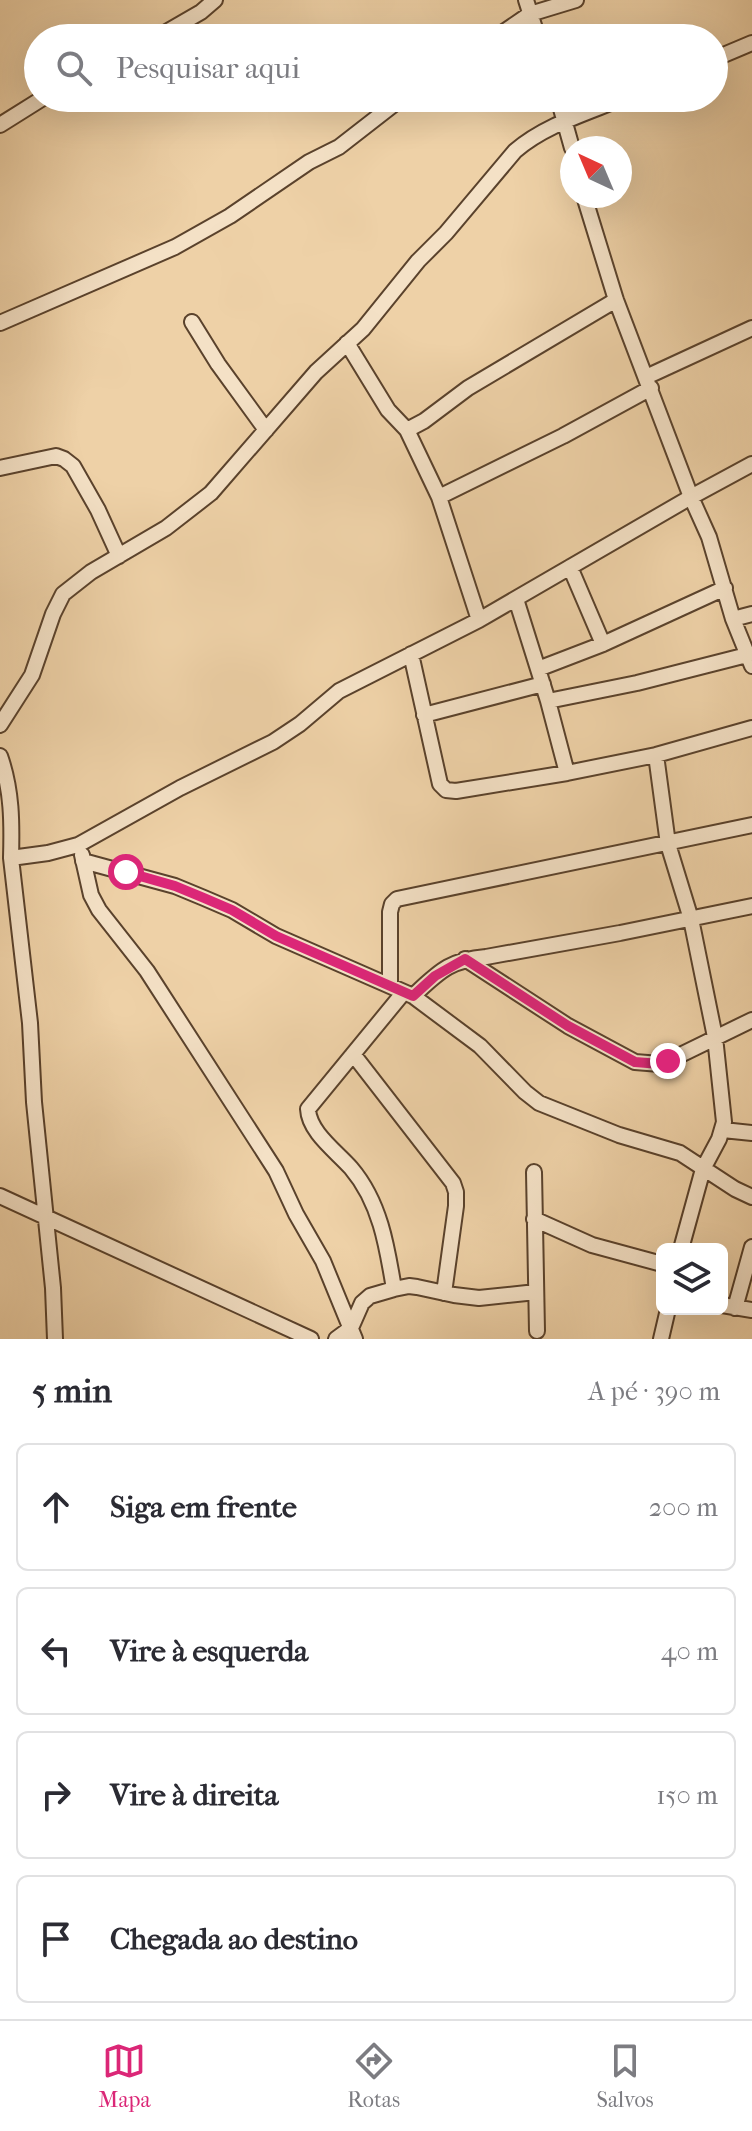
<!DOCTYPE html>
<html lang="pt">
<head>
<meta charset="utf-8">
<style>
	body { margin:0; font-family:"IM FELL French Canon",serif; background:#f7f7f7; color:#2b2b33 }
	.controls { position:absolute; right:24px; bottom:24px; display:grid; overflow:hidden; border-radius:12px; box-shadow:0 8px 32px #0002 }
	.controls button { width:72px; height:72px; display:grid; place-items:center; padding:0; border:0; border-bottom:2px solid #e1e1e2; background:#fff; color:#2b2b33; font:40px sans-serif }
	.compass { position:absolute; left:560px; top:136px; width:72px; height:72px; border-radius:50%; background:#fff; box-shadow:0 8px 32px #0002; rotate:316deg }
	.stop { position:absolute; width:24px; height:24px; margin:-18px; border:6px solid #db2777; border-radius:50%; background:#fff }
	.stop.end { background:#db2777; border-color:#fff; box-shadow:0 2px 8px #0008 }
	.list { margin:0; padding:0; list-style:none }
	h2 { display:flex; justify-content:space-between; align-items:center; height:104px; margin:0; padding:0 32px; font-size:34px }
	h2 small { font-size:26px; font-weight:400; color:#7c7c81 }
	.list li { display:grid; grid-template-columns:52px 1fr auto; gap:24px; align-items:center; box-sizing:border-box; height:128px; margin:0 16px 16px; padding:0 16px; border:2px solid #e1e1e2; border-radius:12px }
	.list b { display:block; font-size:30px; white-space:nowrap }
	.list em { font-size:26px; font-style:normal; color:#7c7c81 }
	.icon { flex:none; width:44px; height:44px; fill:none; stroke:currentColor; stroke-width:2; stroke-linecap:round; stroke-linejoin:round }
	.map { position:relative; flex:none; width:752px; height:1339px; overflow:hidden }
	.search { position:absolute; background:#fff; box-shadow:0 8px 32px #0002; left:24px; right:24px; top:24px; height:88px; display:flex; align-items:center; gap:20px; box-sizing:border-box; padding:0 28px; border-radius:44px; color:#7c7c81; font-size:30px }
	.sheet { height:680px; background:#fff }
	nav { display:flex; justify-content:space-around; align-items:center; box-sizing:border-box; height:112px; border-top:2px solid #e1e1e2; background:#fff; font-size:22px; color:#7c7c81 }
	nav a { display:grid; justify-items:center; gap:4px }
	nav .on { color:#db2777 }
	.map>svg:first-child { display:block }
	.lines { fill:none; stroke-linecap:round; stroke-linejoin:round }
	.minor-casing { stroke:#5a422c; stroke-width:18 }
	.minor { stroke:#f4e1c6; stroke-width:14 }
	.route { stroke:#db2777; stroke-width:10 }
</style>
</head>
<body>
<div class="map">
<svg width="752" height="1339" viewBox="0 0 752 1339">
	<rect width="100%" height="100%" fill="#eed1a7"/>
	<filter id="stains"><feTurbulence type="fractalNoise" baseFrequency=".0025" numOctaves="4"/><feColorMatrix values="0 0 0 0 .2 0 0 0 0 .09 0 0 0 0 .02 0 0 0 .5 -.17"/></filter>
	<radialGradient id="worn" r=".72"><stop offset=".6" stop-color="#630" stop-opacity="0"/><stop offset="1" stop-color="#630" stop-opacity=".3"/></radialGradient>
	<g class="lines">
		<!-- minor casing -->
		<g class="minor-casing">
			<path id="minor" d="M526,0L538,38
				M156,38L201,12L215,0
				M495,38L530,14L576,0
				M714,59L752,43
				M558,98L572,148
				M0,125L43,98
				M584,196L616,300L691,497L709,537L733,619L752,666
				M192,322L218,364L266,430
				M0,323L175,247L230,216L309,162L339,147L402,98
				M347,343L388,410L407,430L424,421L468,388L616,300
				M646,377L752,328
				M407,430L439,497L479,620
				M0,468L56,456L64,459L73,466L98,510L119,556
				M439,497L563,436L651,388
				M570,567L603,644
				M516,599L548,701L567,773
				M733,619L752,614
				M411,654L440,784L446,790L456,791L567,773L656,755L752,728
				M538,669L603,644L725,588
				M548,701L637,683L747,655
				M424,715L543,684
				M0,725L32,675L53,614L63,594L91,572L166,528L211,493L316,372L363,329L418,261L446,233L515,151C545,125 587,113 623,98
				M656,755L668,844L691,919L715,1037L724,1122L719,1139L703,1169L681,1249
				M0,756C12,790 12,823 11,858L48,853L78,845L180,788L273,742L300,724L339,691L479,620L691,497L752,464
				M82,855L91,895L99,910L147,971L276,1171L296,1214L323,1261L355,1339
				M11,858L30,1023L34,1102L53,1288L55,1339
				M83,861L175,886L204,898L232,910L276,936L413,996L480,1046L525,1092L539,1103L619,1135L680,1153L735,1189L752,1197
				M465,959L568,1026L635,1062L660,1064L668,1061L752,1020
				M390,985V912L392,904L397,899L752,825
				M413,996C439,972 449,960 486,957L620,933L752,906
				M353,1054L453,1183L456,1192V1206L444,1293
				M723,1130L752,1133
				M534,1172L537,1331
				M0,1196L311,1339
				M534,1219L592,1245L662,1264
				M394,1289C387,1246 380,1202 351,1168C336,1151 309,1132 308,1109L404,992
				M722,1305L752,1310
				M735,1308L752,1247
				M336,1339L351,1328L362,1303L370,1296L394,1289L409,1286L417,1287L454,1295L479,1298L536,1292
				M661,1339L668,1309"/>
		</g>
		<!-- minor -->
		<use href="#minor" class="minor"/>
	</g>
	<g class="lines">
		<!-- route -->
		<path class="route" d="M126,872L175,886L204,898L232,910L276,936L413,996L435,976L465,959L568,1026L635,1062L660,1064L668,1061"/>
	</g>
	<rect width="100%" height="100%" filter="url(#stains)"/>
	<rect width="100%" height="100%" fill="url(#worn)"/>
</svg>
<div class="controls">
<button><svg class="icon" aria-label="layers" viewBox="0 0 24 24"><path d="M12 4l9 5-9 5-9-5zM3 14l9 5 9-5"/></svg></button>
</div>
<svg class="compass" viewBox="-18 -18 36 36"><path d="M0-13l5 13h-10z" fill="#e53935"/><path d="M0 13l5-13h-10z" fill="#7c7c81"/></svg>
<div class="stop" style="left:126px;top:872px"></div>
<div class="stop end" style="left:668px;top:1061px"></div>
<div class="search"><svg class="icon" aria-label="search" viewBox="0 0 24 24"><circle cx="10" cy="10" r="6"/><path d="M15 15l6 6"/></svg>Pesquisar aqui</div>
</div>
<section class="sheet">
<h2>5 min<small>A pé · 390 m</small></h2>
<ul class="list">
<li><svg class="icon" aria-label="ahead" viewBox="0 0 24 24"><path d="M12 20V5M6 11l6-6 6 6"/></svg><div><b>Siga em frente</b></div><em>200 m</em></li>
<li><svg class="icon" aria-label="left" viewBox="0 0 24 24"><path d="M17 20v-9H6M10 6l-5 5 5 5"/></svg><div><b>Vire à esquerda</b></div><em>40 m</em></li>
<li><svg class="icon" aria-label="right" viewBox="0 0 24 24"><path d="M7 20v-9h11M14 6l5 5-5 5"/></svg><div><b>Vire à direita</b></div><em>150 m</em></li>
<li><svg class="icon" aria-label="arrive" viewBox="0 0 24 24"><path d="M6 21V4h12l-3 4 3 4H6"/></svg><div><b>Chegada ao destino</b></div></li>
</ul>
</section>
<nav>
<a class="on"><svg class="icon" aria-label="map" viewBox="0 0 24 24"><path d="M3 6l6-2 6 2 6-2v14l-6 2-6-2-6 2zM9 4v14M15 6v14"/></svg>Mapa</a>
<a><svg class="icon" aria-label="directions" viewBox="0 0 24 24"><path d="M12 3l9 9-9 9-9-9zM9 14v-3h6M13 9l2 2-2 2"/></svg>Rotas</a>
<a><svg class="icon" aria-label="saved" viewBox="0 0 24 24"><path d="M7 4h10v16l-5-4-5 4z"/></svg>Salvos</a>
</nav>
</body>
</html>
